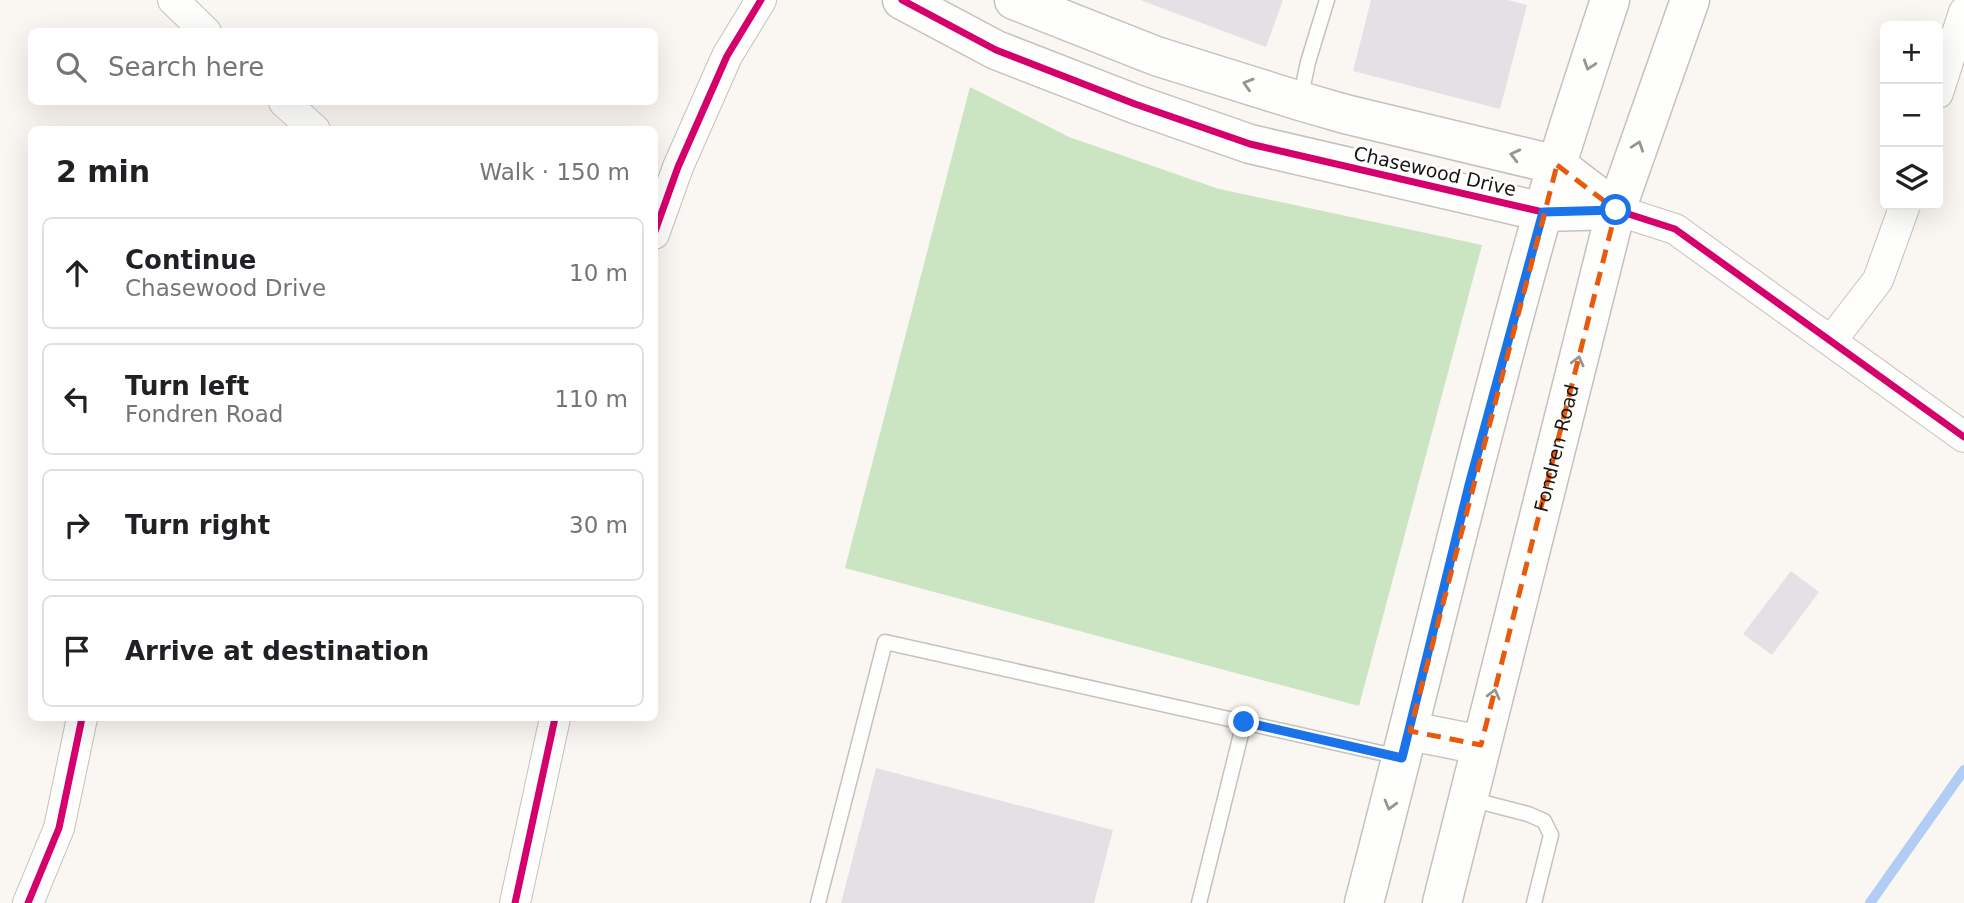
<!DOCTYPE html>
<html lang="en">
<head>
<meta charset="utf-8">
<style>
	body { margin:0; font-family:"DejaVu Sans",sans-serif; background:#f6f6f6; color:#202124 }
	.controls { position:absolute; right:21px; top:21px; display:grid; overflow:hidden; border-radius:10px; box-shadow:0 7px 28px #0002 }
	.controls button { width:63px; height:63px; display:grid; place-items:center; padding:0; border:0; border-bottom:2px solid #e0e0e0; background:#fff; color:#202124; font:35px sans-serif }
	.stop { position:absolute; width:21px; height:21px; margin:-16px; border:5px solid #1a73e8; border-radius:50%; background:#fff }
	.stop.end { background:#1a73e8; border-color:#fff; box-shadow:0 2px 7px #0008 }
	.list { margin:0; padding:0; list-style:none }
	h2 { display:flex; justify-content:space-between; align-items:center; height:91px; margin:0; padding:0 28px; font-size:30px }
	h2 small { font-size:23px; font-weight:400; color:#757577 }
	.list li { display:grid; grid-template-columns:46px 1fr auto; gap:21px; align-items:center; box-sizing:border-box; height:112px; margin:0 14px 14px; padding:0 14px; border:2px solid #e0e0e0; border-radius:10px }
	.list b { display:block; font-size:26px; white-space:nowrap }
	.list p { margin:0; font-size:23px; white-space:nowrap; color:#757577 }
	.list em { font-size:23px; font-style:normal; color:#757577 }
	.icon { flex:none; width:38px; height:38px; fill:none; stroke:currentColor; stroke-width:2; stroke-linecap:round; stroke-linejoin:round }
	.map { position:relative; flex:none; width:1964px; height:903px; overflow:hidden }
	.search { position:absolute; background:#fff; box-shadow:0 7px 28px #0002; left:28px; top:28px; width:630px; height:77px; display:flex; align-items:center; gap:18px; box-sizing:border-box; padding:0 24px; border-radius:10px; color:#757577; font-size:26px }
	.panel { position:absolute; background:#fff; box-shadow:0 7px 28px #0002; left:28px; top:126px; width:630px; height:595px; border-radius:10px }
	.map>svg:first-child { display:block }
	.green { fill:#cbe4c2 }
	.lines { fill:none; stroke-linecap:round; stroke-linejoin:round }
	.stream { stroke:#b1cdf6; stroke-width:10 }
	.building { fill:#e5e0e6 }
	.lane-casing { stroke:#c5c1be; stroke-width:17 }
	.street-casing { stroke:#c5c1be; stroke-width:32 }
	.secondary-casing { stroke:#c5c1be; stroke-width:41 }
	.lane { stroke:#fefefd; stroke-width:14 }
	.street { stroke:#fefefd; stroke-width:30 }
	.secondary { stroke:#fefefd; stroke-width:38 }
	.cycleway-casing { stroke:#fff; stroke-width:11 }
	.cycleway { stroke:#d6006c; stroke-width:7 }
	.oneway { stroke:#969593 }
	.route { stroke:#1a73e8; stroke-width:9 }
	.marked { fill:none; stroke:#e8590c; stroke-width:5; stroke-dasharray:14 9; stroke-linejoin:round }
	.labels { text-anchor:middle; stroke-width:6; stroke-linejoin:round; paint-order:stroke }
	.street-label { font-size:19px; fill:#181411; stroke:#fff }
</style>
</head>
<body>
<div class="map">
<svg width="1964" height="903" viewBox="0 0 1964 903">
	<rect width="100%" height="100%" fill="#faf6f2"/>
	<!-- green -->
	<path class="green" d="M970,87L1069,137L1219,189L1482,245L1359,706L845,568Z"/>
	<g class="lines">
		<!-- stream -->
		<path class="stream" d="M1870,903L1964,770"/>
	</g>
	<!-- building -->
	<path class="building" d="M1140,0H1283L1266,47Z
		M1371,0H1508L1527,5L1500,109L1353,71Z
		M1791,571L1819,592L1772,655L1743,634Z
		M876,768L1113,830L1094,903H841Z"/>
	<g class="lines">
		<!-- lane casing -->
		<g class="lane-casing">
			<path id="lane" d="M1300,100L1308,62L1327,0
				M1470,799L1528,814L1544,821L1551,835L1534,903
				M818,903L885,642L1399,757
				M1199,903L1244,722"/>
		</g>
		<!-- street casing -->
		<g class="street-casing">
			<path id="street" d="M173,0L206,32
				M1938,93L1964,12
				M284,102L315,130
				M1616,210L1675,229L1964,437
				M654,234L678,167L727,56L761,0
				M1831,341L1878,280L1905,205
				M28,903L59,828L82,718
				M515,903L555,718"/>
		</g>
		<!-- secondary casing -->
		<g class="secondary-casing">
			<g id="secondary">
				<path d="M902,0L996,50L1135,104L1250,144L1543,212L1616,210"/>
				<path d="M1014,0L1156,56L1300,101L1345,114L1557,165L1616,210"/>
				<path d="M1410,731L1481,745"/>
				<path d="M1364,903C1424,673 1478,441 1543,212C1563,141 1587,70 1610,0"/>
				<path id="s1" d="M1442,903L1616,210L1690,0"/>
			</g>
		</g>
		<!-- lane -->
		<use href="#lane" class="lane"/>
		<!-- street -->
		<use href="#street" class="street"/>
		<!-- secondary -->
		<use href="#secondary" class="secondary"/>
		<!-- cycleway casing -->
		<g class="cycleway-casing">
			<path id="cycleway" d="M902,0L996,50L1135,104L1250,144L1543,212L1616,210L1675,229L1964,437
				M654,234L678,167L727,56L761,0
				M28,903L59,828L82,718
				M515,903L555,718"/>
		</g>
		<!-- cycleway -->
		<use href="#cycleway" class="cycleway"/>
	</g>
	<!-- one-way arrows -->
	<defs><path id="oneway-chevron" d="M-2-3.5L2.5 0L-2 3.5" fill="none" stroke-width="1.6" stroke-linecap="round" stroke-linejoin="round" transform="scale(1.75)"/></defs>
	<g class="oneway">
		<use href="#oneway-chevron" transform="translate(1589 65) rotate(108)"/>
		<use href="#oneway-chevron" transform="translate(1248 84) rotate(-163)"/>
		<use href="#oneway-chevron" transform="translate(1638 146) rotate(-71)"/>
		<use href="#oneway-chevron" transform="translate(1515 155) rotate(-166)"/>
		<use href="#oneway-chevron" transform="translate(1578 361) rotate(-76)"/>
		<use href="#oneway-chevron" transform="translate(1494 694) rotate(-76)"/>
		<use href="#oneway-chevron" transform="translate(1390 805) rotate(105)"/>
	</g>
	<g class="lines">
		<!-- route -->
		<path class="route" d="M1244,722L1402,758L1469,485L1543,212L1616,210"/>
	</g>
	<!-- marked area -->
	<path class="marked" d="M1557,165L1616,210L1481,745L1410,731Z"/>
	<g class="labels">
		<!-- street labels -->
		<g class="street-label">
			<text transform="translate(1435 171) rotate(13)" y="7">Chasewood Drive</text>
			<text dy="7" stroke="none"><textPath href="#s1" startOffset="469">Fondren Road</textPath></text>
		</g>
	</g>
</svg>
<div class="controls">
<button>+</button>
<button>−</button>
<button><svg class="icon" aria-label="layers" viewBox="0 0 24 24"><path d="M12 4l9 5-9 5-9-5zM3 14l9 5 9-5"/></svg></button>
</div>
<div class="stop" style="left:1616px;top:210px"></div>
<div class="stop end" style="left:1244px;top:722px"></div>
<div class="search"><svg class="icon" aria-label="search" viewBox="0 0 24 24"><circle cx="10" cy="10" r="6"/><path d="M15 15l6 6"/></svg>Search here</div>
<section class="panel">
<h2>2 min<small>Walk · 150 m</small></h2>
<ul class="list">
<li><svg class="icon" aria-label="ahead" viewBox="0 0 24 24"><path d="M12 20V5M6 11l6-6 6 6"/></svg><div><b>Continue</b><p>Chasewood Drive</p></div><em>10 m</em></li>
<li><svg class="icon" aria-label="left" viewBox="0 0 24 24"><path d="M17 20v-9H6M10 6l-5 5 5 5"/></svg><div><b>Turn left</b><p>Fondren Road</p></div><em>110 m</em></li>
<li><svg class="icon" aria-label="right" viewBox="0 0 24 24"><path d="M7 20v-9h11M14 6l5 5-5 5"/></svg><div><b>Turn right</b></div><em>30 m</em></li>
<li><svg class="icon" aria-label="arrive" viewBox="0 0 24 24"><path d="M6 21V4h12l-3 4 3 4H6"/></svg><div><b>Arrive at destination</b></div></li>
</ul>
</section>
</div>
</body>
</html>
